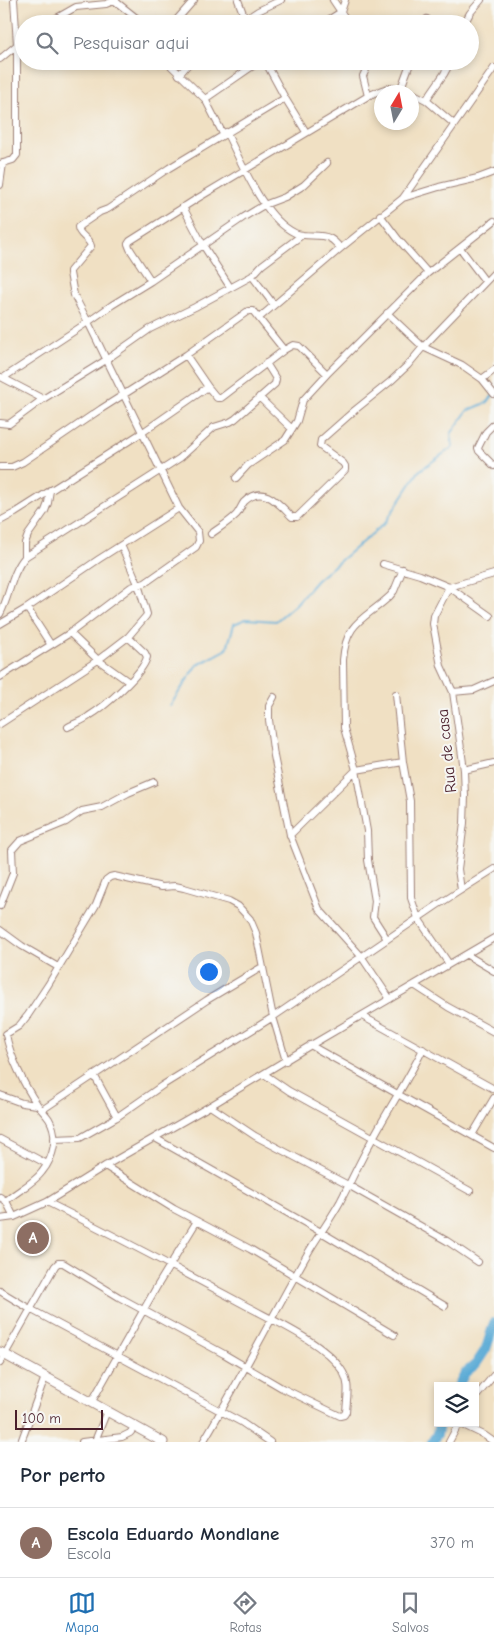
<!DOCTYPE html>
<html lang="pt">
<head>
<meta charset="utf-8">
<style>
	body { margin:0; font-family:"Comic Neue",sans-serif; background:#f2f2f3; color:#1f2937 }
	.controls { position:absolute; right:15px; bottom:15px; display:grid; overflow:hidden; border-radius:0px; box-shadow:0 2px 8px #0003 }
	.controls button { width:45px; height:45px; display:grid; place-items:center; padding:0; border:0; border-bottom:1px solid #e0e1e3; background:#fff; color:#1f2937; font:25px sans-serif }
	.compass { position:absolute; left:374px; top:85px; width:45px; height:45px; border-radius:50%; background:#fff; box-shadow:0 2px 8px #0003; rotate:10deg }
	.scale { position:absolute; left:15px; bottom:12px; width:88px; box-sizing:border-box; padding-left:5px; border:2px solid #4a1f2b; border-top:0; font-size:14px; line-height:18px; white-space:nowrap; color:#4a1f2b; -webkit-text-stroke:4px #f6f6f2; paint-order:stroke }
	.you { position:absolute; left:208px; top:971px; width:18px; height:18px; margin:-12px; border:4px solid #fff; border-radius:50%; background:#1a73e8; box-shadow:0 0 0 8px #1a73e833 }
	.badge { display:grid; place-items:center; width:32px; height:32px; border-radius:50%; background:#1f6fb2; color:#fff; font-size:16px; font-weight:700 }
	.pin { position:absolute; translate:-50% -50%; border:2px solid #fff; box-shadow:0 1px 5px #0006 }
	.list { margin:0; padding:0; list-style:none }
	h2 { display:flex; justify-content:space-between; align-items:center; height:65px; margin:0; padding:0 20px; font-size:21px }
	h2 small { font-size:16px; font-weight:400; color:#747a83 }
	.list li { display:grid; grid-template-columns:32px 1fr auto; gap:15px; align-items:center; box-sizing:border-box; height:70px; padding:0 20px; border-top:1px solid #e0e1e3 }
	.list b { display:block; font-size:19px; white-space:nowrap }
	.list p { margin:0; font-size:16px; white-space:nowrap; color:#747a83 }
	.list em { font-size:16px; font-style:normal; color:#747a83 }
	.icon { flex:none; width:28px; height:28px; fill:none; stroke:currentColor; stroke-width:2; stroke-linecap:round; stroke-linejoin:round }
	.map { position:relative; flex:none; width:494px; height:1442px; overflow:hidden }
	.search { position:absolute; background:#fff; box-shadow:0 2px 8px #0003; left:15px; right:15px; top:15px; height:55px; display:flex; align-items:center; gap:12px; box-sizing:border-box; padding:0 18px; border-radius:28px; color:#747a83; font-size:19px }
	.sheet { height:135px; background:#fff }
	nav { display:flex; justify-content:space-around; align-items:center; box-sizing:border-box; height:70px; border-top:1px solid #e0e1e3; background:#fff; font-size:14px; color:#747a83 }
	nav a { display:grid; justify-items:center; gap:2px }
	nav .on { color:#1f6fb2 }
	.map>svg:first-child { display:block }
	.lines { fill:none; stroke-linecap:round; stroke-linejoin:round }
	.stream { stroke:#5cabd6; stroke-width:2 }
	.river { stroke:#5cabd6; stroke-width:10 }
	.street-casing { stroke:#9d8077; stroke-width:8 }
	.secondary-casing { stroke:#9d8077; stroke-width:11 }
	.street { stroke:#fff; stroke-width:6 }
	.secondary { stroke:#fff; stroke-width:9 }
	.labels { text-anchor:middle; stroke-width:4; stroke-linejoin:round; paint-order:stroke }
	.street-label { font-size:16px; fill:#4a1f2b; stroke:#f6f6f2 }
</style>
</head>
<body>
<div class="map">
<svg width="494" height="1442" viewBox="0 0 494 1442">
	<rect width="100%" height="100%" fill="#f6f6f2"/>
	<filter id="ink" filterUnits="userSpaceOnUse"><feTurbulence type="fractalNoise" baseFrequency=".02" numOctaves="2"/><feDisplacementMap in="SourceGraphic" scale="10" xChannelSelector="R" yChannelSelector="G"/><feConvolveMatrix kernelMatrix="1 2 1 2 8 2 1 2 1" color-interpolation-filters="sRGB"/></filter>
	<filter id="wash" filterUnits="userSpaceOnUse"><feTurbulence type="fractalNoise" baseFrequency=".0096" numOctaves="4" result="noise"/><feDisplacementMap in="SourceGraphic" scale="20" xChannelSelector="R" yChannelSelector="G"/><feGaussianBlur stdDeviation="1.12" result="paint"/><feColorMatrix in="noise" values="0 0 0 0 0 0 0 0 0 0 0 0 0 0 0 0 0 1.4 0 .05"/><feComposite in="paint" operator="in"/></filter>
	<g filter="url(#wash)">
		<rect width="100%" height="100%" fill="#f0e0c3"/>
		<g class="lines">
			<!-- stream -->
			<path class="stream" d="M170,706L196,666L227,649L234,624L246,619L276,621L296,604L317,580L385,523L419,471L453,447L451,434L467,411L488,402L493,395"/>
			<!-- river -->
			<path class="river" d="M458,1386L465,1373L476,1364L486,1349L494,1323
				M432,1442L437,1434L439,1423"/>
		</g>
	</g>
	<g filter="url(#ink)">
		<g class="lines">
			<!-- street casing -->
			<g class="street-casing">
				<path id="street" d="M238,0L247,24
					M333,0L349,24
					M115,1L144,24
					M46,24L76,7L106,4L116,0
					M173,24L194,0
					M238,24L258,11L281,0
					M322,24L341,12L345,0
					M425,24L427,19
					M464,24L470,13L481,0
					M0,59L24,39
					M166,61L205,99L223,134
					M265,61L285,98L306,132
					M179,75L191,61
					M401,88L411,61
					M412,93L426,100L454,124
					M368,96L363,76L370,61
					M205,99L260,61
					M426,100L444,74L451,61
					M226,132C242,163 263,218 295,233C306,238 319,233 329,238C334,240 337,245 341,248
					M0,164L13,160L17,155V44L14,0
					M0,185L3,163
					M403,198L439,187L478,178L494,172
					M183,207L203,245L230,287
					M380,215L398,239L428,273
					M460,248L485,281
					M252,276L262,265L302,235
					M151,281L130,249L128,244L130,241L198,198L368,96C385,88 392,84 410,92
					M387,313L423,347L462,365L482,379L494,394
					M259,318L341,248L403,198L494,68
					M284,350L293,345L299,346L327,374L428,273L494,221
					M186,355L208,387
					M1,377L43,399
					M3,378L88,322L74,295L70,273V271L91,246C89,238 78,235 78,227L100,212L108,209L169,168L285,98
					M482,379L494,370
					M259,397L292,429
					M0,423L9,424L43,399L106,360L150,329L195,307L252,276L274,305
					M494,424L486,432L478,448L479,451L494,466
					M0,467H12L23,462L101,409L186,355L248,311H253L284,350L221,398H217L208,387L143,432L15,513L0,521
					M236,478L248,465L285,440L297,421L303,400L327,374
					M211,534C219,528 229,522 236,515C239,512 241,506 244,502C263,483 279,504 292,517H297L345,470V466L343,463L320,446L321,440L355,410L391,381L408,365L423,347L494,273
					M25,557V543L28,535L45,511L48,503L50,490
					M383,564L420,575L449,587L490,616
					M27,608L51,645
					M0,614C10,596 11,573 25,557L180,458L214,427L230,422L235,419L275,384L276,379L266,363
					M0,624L27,608L99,559L179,508
					M70,633L98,660L129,682
					M0,677L70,633L131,587L145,583L196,547L199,541L198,532L179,508L88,322L112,305L151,281L244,217L264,205L285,197L304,185L327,163
					M453,692L474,690L494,681
					M396,694L403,762L410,801L411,898L418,918L449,964
					M274,697L269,706V720L274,756L290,835L319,909L361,956L390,999
					M0,724L98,660L128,637L146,616L147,614L138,584L121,545
					M68,727C75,723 83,721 89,716C104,707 143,674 147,657L145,653L128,637
					M464,770L494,763
					M290,835L356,770L403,762
					M461,890L458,869L464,823L465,796L464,770L453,692L441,666L433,624L434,616L449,587L494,574
					M0,906L13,873L12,850L20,841L66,822L82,811L102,807L128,793L154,782
					M0,930L22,946L58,967
					M387,939L373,917L375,901L368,860L367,831L356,770L344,728L343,660C346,621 364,620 390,596L394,591L403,569
					M467,955L494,971
					M414,985L448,1007L494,1032
					M362,1016L494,1089
					M310,1045L494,1148
					M264,1074L289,1091L470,1191
					M94,1075L117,1117
					M0,1095L22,1103L37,1105
					M210,1106L255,1136L348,1185L447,1241L478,1262
					M42,1110L207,1000L262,967
					M472,1135L494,1098
					M155,1138L321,1232L445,1306
					M0,1139L47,1164
					M54,1139L80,1138L117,1117L163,1085L273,1017L436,906L494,869
					M105,1166L174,1209L250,1249L394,1335
					M0,1197L6,1201L14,1217
					M6,1201C17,1191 34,1183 42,1172C54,1157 59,1136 49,1119C45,1113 40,1109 37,1104C25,1087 9,1054 6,1034L19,1026L28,1015L48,985L96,905L106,880L110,877L114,876L162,887L175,886L184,888L229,901L238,906L250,919L256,933L273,1017L286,1061
					M0,1219L14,1217L47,1202L105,1166L210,1106L306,1048L494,938
					M0,1291L30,1309L241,1422L270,1442
					M0,1363L55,1266L58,1263H63L119,1297L224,1354L282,1388L340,1416L344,1415L346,1412C347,1396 351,1383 341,1369C323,1342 272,1320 243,1304C178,1269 113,1235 47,1202
					M475,1398L494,1375
					M91,1403L156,1288L197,1221
					M459,1423L484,1435L494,1442
					M95,1441L107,1411
					M21,1442L45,1377
					M82,1442L122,1437L130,1433L135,1427
					M203,1442C240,1380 272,1316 308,1253C318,1236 330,1220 340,1202C351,1181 361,1159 373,1138C389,1108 408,1080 423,1049
					M449,1442L459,1423"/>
			</g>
			<!-- secondary casing -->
			<g class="secondary-casing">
				<path id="secondary" d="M0,1352L163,1442"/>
			</g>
			<!-- street -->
			<use href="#street" class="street"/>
			<!-- secondary -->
			<use href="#secondary" class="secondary"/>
		</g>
	</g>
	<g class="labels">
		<!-- street labels -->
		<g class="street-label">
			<text transform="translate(446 751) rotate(-96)" y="6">Rua de casa</text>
		</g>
	</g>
</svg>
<div class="controls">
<button><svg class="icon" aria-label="layers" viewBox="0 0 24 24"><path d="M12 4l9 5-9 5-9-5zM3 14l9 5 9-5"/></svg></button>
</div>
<svg class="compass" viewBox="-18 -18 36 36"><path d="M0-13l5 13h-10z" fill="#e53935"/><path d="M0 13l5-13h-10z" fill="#747a83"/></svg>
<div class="scale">100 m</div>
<div class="you"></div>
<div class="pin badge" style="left:33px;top:1238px;background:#8d6e63">A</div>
<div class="search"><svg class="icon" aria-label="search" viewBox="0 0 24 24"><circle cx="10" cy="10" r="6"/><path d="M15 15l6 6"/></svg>Pesquisar aqui</div>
</div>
<section class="sheet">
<h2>Por perto<small></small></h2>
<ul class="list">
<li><span class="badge" style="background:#8d6e63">A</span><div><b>Escola Eduardo Mondlane</b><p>Escola</p></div><em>370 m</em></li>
</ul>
</section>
<nav>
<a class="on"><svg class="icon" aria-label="map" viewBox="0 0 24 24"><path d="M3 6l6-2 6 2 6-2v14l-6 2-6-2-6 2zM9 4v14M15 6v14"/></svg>Mapa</a>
<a><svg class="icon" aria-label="directions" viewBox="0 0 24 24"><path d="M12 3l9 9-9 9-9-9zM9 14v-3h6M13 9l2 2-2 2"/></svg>Rotas</a>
<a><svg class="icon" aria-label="saved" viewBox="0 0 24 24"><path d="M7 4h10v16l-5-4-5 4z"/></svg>Salvos</a>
</nav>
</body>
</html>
